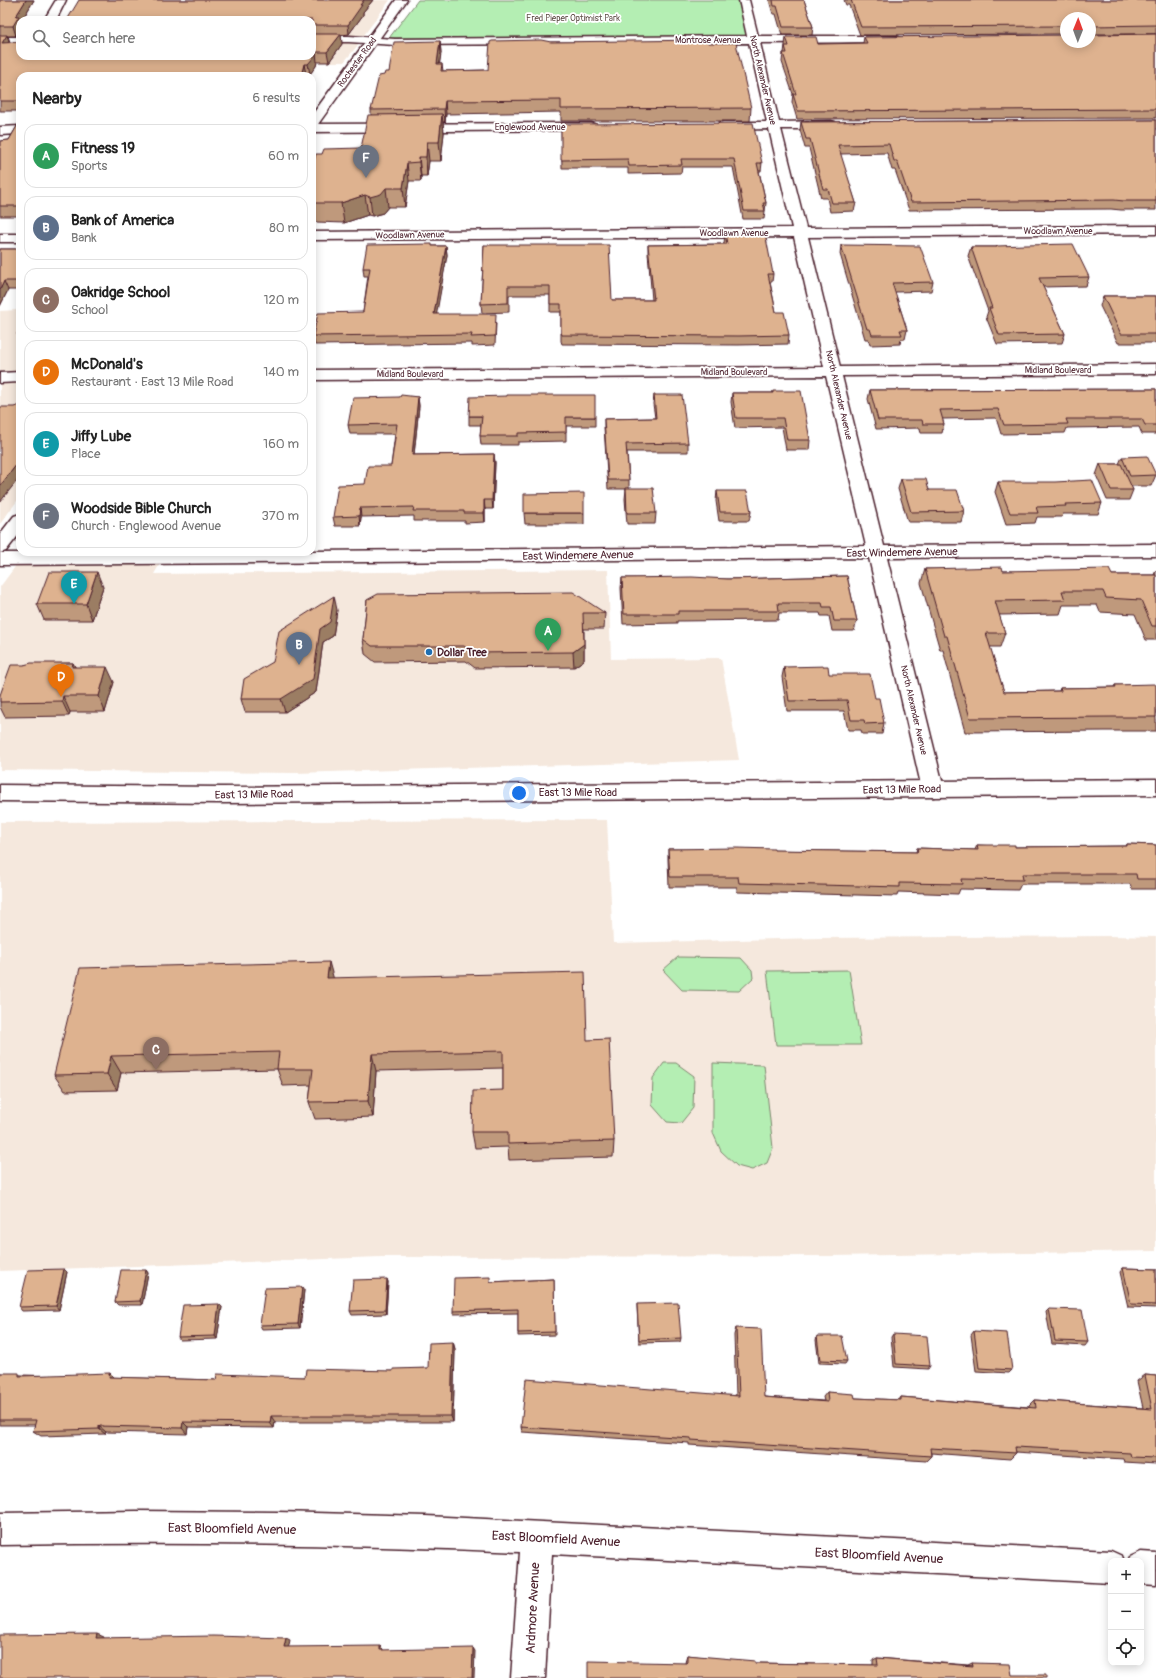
<!DOCTYPE html>
<html lang="en">
<head>
<meta charset="utf-8">
<style>
	body { margin:0; font-family:Pangolin,sans-serif; background:#f6f6f6; color:#222 }
	.controls { position:absolute; right:12px; bottom:12px; display:grid; overflow:hidden; border-radius:8px; box-shadow:0 2px 10px #0003 }
	.controls button { width:36px; height:36px; display:grid; place-items:center; padding:0; border:0; border-bottom:1px solid #e0e0e0; background:#fff; color:#222; font:20px sans-serif }
	.compass { position:absolute; left:1060px; top:12px; width:36px; height:36px; border-radius:50%; background:#fff; box-shadow:0 2px 10px #0003; rotate:1deg }
	.you { position:absolute; left:519px; top:793px; width:14px; height:14px; margin:-10px; border:3px solid #fff; border-radius:50%; background:#1a73e8; box-shadow:0 0 0 6px #1a73e833 }
	.badge { display:grid; place-items:center; width:26px; height:26px; border-radius:50%; background:#1f6fb2; color:#fff; font-size:13px; font-weight:700 }
	.pin { position:absolute; translate:-50% -33px; filter:drop-shadow(0 1px 2px #0008) }
	.pin::after { content:''; position:absolute; top:21px; width:14px; height:12px; background:inherit; clip-path:polygon(0 0,100% 0,50% 100%) }
	.list { margin:0; padding:0; list-style:none }
	h2 { display:flex; justify-content:space-between; align-items:center; height:52px; margin:0; padding:0 16px; font-size:17px }
	h2 small { font-size:13px; font-weight:400; color:#767676 }
	.list li { display:grid; grid-template-columns:26px 1fr auto; gap:12px; align-items:center; box-sizing:border-box; height:64px; margin:0 8px 8px; padding:0 8px; border:1px solid #e0e0e0; border-radius:12px }
	.list b { display:block; font-size:15px; white-space:nowrap }
	.list p { margin:0; font-size:13px; white-space:nowrap; color:#767676 }
	.list em { font-size:13px; font-style:normal; color:#767676 }
	.icon { flex:none; width:22px; height:22px; fill:none; stroke:currentColor; stroke-width:2; stroke-linecap:round; stroke-linejoin:round }
	.map { position:relative; flex:none; width:1156px; height:1678px; overflow:hidden }
	.search { position:absolute; background:#fff; box-shadow:0 2px 10px #0003; left:16px; top:16px; width:300px; height:44px; display:flex; align-items:center; gap:10px; box-sizing:border-box; padding:0 14px; border-radius:12px; color:#767676; font-size:15px }
	.panel { position:absolute; background:#fff; box-shadow:0 2px 10px #0003; left:16px; top:72px; width:300px; height:484px; border-radius:12px }
	.map>svg:first-child { display:block }
	.built { fill:#f5e8dd }
	.green { fill:#b4eeb3; stroke:#7f866f }
	.lines { fill:none; stroke-linecap:round; stroke-linejoin:round }
	.minor-casing { stroke:#4a1f2b; stroke-width:3 }
	.secondary-casing { stroke:#4a1f2b; stroke-width:3 }
	.minor { fill:#fff; fill-rule:evenodd }
	.secondary { fill:#fff; fill-rule:evenodd }
	.wall { fill:#bf997b; stroke:#4a1f2b }
	.shaded-wall { fill:#9b7d64; stroke:#4a1f2b }
	.building { fill:#deb28f; stroke:#4a1f2b }
	.poi-dot { fill:#1f6fb2; stroke:#fff; stroke-width:1.5 }
	.labels { text-anchor:middle; stroke-width:3.5; stroke-linejoin:round; paint-order:stroke }
	.far-park-label { font-size:9px; fill:#64534d; stroke:#fff }
	.far-street-label { font-size:9px; fill:#4a1f2b; stroke:#fff }
	.street-label { font-size:11px; fill:#4a1f2b; stroke:#fff }
	.poi-label { font-size:11px; font-weight:bold; fill:#4a1f2b; stroke:#fff; text-anchor:start }
	.near-street-label { font-size:13px; fill:#4a1f2b; stroke:#fff }
</style>
</head>
<body>
<div class="map">
<svg width="1156" height="1678" viewBox="0 0 1156 1678">
	<rect width="100%" height="100%" fill="#fff"/>
	<filter id="ink" filterUnits="userSpaceOnUse"><feTurbulence type="fractalNoise" baseFrequency=".025" numOctaves="2"/><feDisplacementMap in="SourceGraphic" scale="8" xChannelSelector="R" yChannelSelector="G"/><feConvolveMatrix kernelMatrix="1 2 1 2 8 2 1 2 1" color-interpolation-filters="sRGB"/></filter>
	<g filter="url(#ink)">
		<!-- built -->
		<path class="built" d="M314,0H390L364,35L312,36V20H298Z
			M350,41L358,45L344,62H266L312,56V42Z
			M20,304V497L0,524V311L17,310Z
			M26,552H167L154,574L608,570L611,659L721,658L739,760L295,773L0,770V587Z
			M607,820L613,943L820,938L1110,936L1156,937V1251L830,1256L381,1257L0,1271V822Z"/>
		<!-- green -->
		<path class="green" d="M418,0H738L748,37L389,38Z
			M678,957L741,958L752,970L753,978L739,991L682,990L663,970Z
			M849,970L861,1045H776L767,971Z
			M664,1063H676L694,1076L693,1108L681,1123L667,1122L652,1105L653,1078Z
			M713,1063L764,1065L773,1148L767,1163L752,1170L737,1166L721,1151L713,1133Z"/>
		<g class="lines">
			<!-- minor casing -->
			<g class="minor-casing">
				<path id="minor" d="M56,0H66L56,20H44Z
					M739,0H749L758,36H895L899,37L901,39L899,41L895,42L760,43L779,122L831,121L835,122L837,125L835,128L831,129H781L806,228L1156,226V234L808,237L840,367L1156,364V374L842,376L884,546L1156,544V556L887,558L944,789L941,795L933,797L925,795L922,789L869,558L0,565V553L312,552V551L866,546L826,376L312,380V370L824,367L794,237L312,240V232L792,228L769,129L723,130L719,129L717,126L719,123L723,122H767L749,43L395,45L349,42H312V36H349L395,39L747,36Z
					M0,37H20V43H0Z
					M591,123L595,124L597,127L595,130L312,132V124Z
					M20,126V134L0,135V127Z
					M0,234H20V242H0Z
					M20,372V382L0,383V373Z
					M136,1511L278,1512L426,1516L1111,1551L1122,1556L1124,1561H1111V1583L552,1554L545,1678H511L520,1552C347,1544 174,1542 0,1545V1513Z
					M1141,1552L1156,1553V1585L1141,1584V1561H1128L1130,1557Z"/>
			</g>
			<!-- secondary casing -->
			<g class="secondary-casing">
				<path id="secondary" d="M396,0H407L316,127L312,128V115Z
					M20,514V533L6,551L0,553V534L14,516Z
					M1156,779V795L222,803L0,801V785L222,787Z"/>
			</g>
			<!-- minor -->
			<use href="#minor" class="minor"/>
			<!-- secondary -->
			<use href="#secondary" class="secondary"/>
		</g>
		<!-- wall -->
		<path class="wall" d="M0,0H34L22,20H20L16,36H8L10,42L312,56V20L79,0H373L363,12V15L349,34L341,35L342,44L329,62H317L316,66L310,74L20,76V111H0Z
			M769,0H804L813,27L812,35H782L776,14H773Z
			M844,0H1156V34H1092V35L1156,34V118L797,119L792,102L793,94L782,62L783,53H784L786,37L818,44L863,43L864,37L1090,42L1066,18V34L860,35L849,5H846Z
			M440,41L441,53L439,64H442L443,71L488,70L551,42L708,43L751,108L750,121H561V112L446,114L445,122H443L444,133L441,161H429L427,176H421V181H409L405,207H388L383,213L372,216L368,215L344,223L317,222L312,219V168L322,154L361,148L371,115V110L384,75Z
			M1156,120V210H1121L1111,209L909,210L895,170H892L887,153L840,154L856,203L854,211L830,212L827,198H821L809,148H805L800,130L801,122Z
			M20,121V216H0V141L9,140Z
			M561,124L762,163L761,171H759L766,203L764,219H743L733,167H682L681,173L628,174V168H562Z
			M725,233L773,274L772,282H770L776,312L789,335L788,344L738,345L562,344L561,341V312H550V295H509V312L482,313L481,304L484,245L612,300H652L648,253V245L724,244Z
			M841,245L933,282L931,291L895,292L907,330L905,339H901L900,344L870,345L868,339H865L840,254Z
			M432,246H446L447,255L436,314L496,323L495,345L472,346V343L315,345L313,336L363,312L368,276H364L363,268Z
			M997,246L1089,277L1086,286L1043,287L1065,334L1062,343L997,344L986,317L988,311L968,256L971,247H996Z
			M0,249H20V290H8L0,306Z
			M1103,296H1156V343H1118L1100,306Z
			M20,327V343L17,334Z
			M1156,389V434H1142L1139,427L1067,428L1065,433L1001,434L996,418L942,419L944,424L942,433H921L920,428L876,429L868,399L870,390Z
			M773,391L810,440L809,450H786L782,427L735,428L731,402L732,393H773Z
			M654,395L688,443V452H627L629,480V488L656,513L655,524H627L625,499L626,489H608L604,427V419L655,418L653,404Z
			M400,397H418L419,406L414,455L494,454L495,463L493,509H485V522L465,523V521H414V516L361,517L360,526H335L333,517L365,484L391,466L395,434H350L348,425Z
			M469,416L595,417V426H566V441L518,442V445H481L480,436L481,425H469Z
			M1122,457L1156,475L1151,486H1131L1133,490L1129,500H1107L1096,475L1100,464H1119Z
			M901,479L929,490L964,511L961,522H908L898,489Z
			M998,482L1102,503L1098,514H1063L1062,517H1037L1035,523L1006,524L995,492Z
			M717,491L751,512L749,521H719L716,501Z
			M524,513H584V524H525Z
			M925,569L1003,571L1112,575H1154L1156,570V640H1146L1135,614L1100,612L1097,605H1063L1060,614L999,615L1005,633L1000,647H990L1004,692L1059,691L1060,688L1114,687L1115,685L1156,686V731H1105L965,732L943,650H940L921,583Z
			M847,576L857,621L854,631H832L829,616H821L820,613H779L778,620L677,621V623L623,624L621,588L622,578L728,579Z
			M103,587L92,620H44L37,604Z
			M367,600L605,613L604,629H584V660L574,667L475,668L466,661L375,662L365,654L363,639Z
			M337,610L333,636L323,642L316,692L285,712H245L241,699L273,662Z
			M73,663L75,667L114,682L105,712H70L69,716L5,717L0,707V695L24,665Z
			M784,667L829,674L875,698L884,723L882,734H862L861,730H848L844,711H787L782,677Z
			M1127,844L1156,845V889H1132L1130,884H1021L1018,890L960,889L958,894L898,892L897,896L737,892V887H669L668,859V849L916,852L917,848L975,850L977,845L1015,847L1126,846Z
			M333,978L587,1040L614,1141L613,1157L509,1160L508,1147L475,1148L472,1132L503,1090V1068L376,1071L373,1117L315,1119L309,1102L311,1085L283,1086L277,1069L121,1073L117,1090L65,1091L54,1075Z
			M1123,1268L1156,1269V1308L1128,1307L1120,1272Z
			M146,1270L148,1273L142,1305H118L115,1302Z
			M67,1272L59,1310L22,1311L19,1307Z
			M387,1279L388,1282L386,1314L352,1315L350,1311Z
			M554,1279L555,1335L518,1336V1313L453,1314V1311L490,1282Z
			M304,1290L300,1328L262,1329L260,1325Z
			M219,1304L222,1307L217,1339L180,1340L178,1337Z
			M637,1304L681,1338L680,1342L639,1343L637,1307Z
			M1049,1309L1088,1342L1085,1346L1052,1344L1046,1312Z
			M736,1328L764,1397L824,1401L823,1397L827,1392L855,1398L899,1400L901,1397L1029,1407V1406L1035,1400L1143,1408L1137,1381L1145,1375L1156,1376V1464L1124,1462L1123,1459L1016,1452V1453L1010,1459L931,1453V1456L926,1461L689,1445V1443L522,1432L521,1427L736,1395L734,1335Z
			M974,1331L1012,1370L1009,1373L976,1371L971,1335Z
			M893,1334L930,1366L928,1369L894,1367L891,1337Z
			M817,1336L847,1361L845,1364L819,1363L816,1340Z
			M453,1342L455,1349L453,1422H275L274,1428L188,1427L187,1434L106,1432L105,1434L41,1436L33,1431L35,1425H0V1373L22,1375L216,1380L305,1377L393,1371L428,1368Z
			M687,1655L755,1663L873,1665V1660L877,1658L968,1665L972,1663L1012,1675L685,1663L686,1658Z"/>
		<!-- shaded-wall -->
		<path class="shaded-wall" d="M26,0H34L22,20H20V29L16,36L13,26L16,16Z
			M364,0H373L363,12V15L349,34L348,25L360,5Z
			M341,34L342,44L329,62L327,52Z
			M7,35L10,44L2,43Z
			M440,41L441,53L438,76L437,64Z
			M316,52L317,62L316,66L310,74L308,64Z
			M304,64L306,74L305,76H301Z
			M445,101L446,114L445,122L444,109Z
			M442,114L444,133L441,161L439,142Z
			M427,142L429,161L427,176L426,157Z
			M419,157L421,176V181L419,162Z
			M407,163L409,181L405,207L403,188Z
			M386,188L388,207L383,213L372,216L370,197Z
			M365,195L368,215L344,223L341,203Z
			M446,246L447,255L435,323L434,314Z
			M20,275V289L17,281Z
			M4,281L8,290L0,306V290Z
			M418,397L419,406L413,464L412,455Z
			M494,454L495,463L493,509L492,500Z
			M20,460V477L0,502V486Z
			M484,500L485,509V522L484,513Z
			M360,508L361,517L360,526L359,516Z
			M97,572L103,587L92,620L86,604Z
			M334,596L337,610L333,636L323,642L316,692L285,712L281,699L320,629Z
			M584,644V660L574,667L573,652Z
			M73,663L80,678L72,667Z
			M107,667L114,682L105,712L99,696Z
			M63,696L70,712L69,716L62,701Z
			M329,962L334,980L327,978Z
			M372,1054L376,1071L373,1117L368,1101Z
			M111,1056L121,1073L117,1090L107,1074Z
			M64,1269L67,1272L59,1310L56,1306Z
			M146,1270L148,1273L142,1305L140,1301Z
			M387,1279L388,1282L386,1314L385,1310Z
			M302,1287L304,1290L300,1328L298,1324Z
			M219,1304L222,1307L217,1339L215,1336Z
			M453,1342L455,1349L453,1422L451,1416Z
			M110,1373L116,1379L109,1377Z
			M271,1416L275,1422L274,1428L270,1423Z
			M183,1422L188,1427L187,1434L182,1428Z
			M99,1426L106,1432L105,1434L99,1429Z
			M97,1634L104,1637L103,1641L96,1638Z
			M286,1638L290,1640L288,1650L284,1647Z
			M380,1646L383,1649V1653L380,1650Z
			M473,1648L475,1651L474,1678H472Z"/>
		<!-- building -->
		<path class="building" d="M0,0H26L16,16H19L13,26H0Z
			M79,0H364L360,5H362L348,25H312V20H67Z
			M773,0H804L813,27H783L777,6H774Z
			M851,0H1156V25L1092,26L1091,28L1092,35L1156,34V109L798,111L793,94H796L783,53H787L785,46H789L786,37H816L818,44L867,43L864,37L1066,35V42H1090V18H1066V26L861,27Z
			M312,34H341L327,52H316L315,56L308,64H304L301,76H20V101H0V35H7L2,43L20,42V56H312Z
			M541,40L551,42L707,40L708,43H736L751,108L561,109V100L445,101L444,109L371,110L379,76L384,75L385,72H389L394,42L440,41L437,64H442L441,71L488,70L490,42L492,41Z
			M442,114L439,142H427L426,157H419V162L407,163L403,188H386L381,194L370,197L365,195L341,203H314L312,202V168L316,154H322L324,149L361,148L368,115Z
			M1156,120V201H1124L1114,200L911,202L897,161H894L889,144L838,145L856,203H832L828,189H823L810,139H806L801,122Z
			M20,121V206H0V141L9,140Z
			M753,123L762,163H757L766,203H763L765,211H744L734,159H681L682,165L629,166L628,159L561,160V124Z
			M725,233H765L773,274H768L776,312H784L789,335L739,336L562,335L561,332V304H550V286H508V303L481,304L484,245H609L612,300H654L648,245L727,244Z
			M432,244V246H446L434,314H496L495,336L471,337L472,334L313,336L318,313L363,312L370,268H363L367,245Z
			M1073,244L1089,277L1039,278L1065,334L999,335L989,308H992L971,247H997V246L1025,245Z
			M841,245L920,246L933,282L892,283L907,330H900L902,335H872L870,329H867Z
			M0,249H20V275L17,281H4L0,290Z
			M1103,296H1156V334H1121Z
			M20,327V334H17Z
			M1156,389V425H1145L1142,419H1066L1068,424L1004,425L998,409L940,410L944,424H923L922,420H878L870,390Z
			M773,391H801L810,440H787L783,418H736L732,393H773Z
			M401,395L418,397L412,455L494,454L492,500H484V513H464V511H413L414,507L360,508L359,516L333,517L338,485L365,484L368,466H391L397,424L348,425L353,398L400,397Z
			M507,395H595V417H566V432L518,433V436H480L482,416H469L470,397L507,396Z
			M654,395H682L688,443L626,444L629,480H608L604,419L656,418Z
			M20,405V460L0,486V407H14Z
			M1147,456L1156,475L1130,476L1122,457Z
			M1100,464H1121L1133,490H1111Z
			M901,479H926L929,490H957L964,511L911,512Z
			M1092,480L1102,503L1065,504L1066,506L1036,507L1038,513H1010L998,482H1055Z
			M626,488H653L656,513H627Z
			M717,491H747L751,512H720Z
			M584,493V513H524V494Z
			M1002,567L1003,571L1109,569L1112,575H1156V626H1152L1141,600L1106,598L1103,591H1062L1065,600L995,601L1005,633H986L1004,692L1061,691L1060,688L1116,687L1115,685L1155,684L1156,686V717H1112L970,718L947,636H944L925,569Z
			M49,572H97L86,604H37Z
			M847,576L857,621H834L831,607H823L822,603H778L779,611H678V614H624L622,578L692,577L728,579Z
			M573,592L605,613H583L584,644L573,652L474,653L464,646H372L363,639L367,600L378,594Z
			M334,596L330,622L320,629L313,679L281,699H241L244,679L273,662L279,631Z
			M31,663H73L72,667H107L99,696H63L62,701L0,702V695L11,665H24Z
			M828,666L829,674H870L875,698H879L884,723L865,724L864,720H851L847,700L789,701L784,667Z
			M1127,844L1156,845V879H1137L1136,874H1022L1023,880L961,879L962,884L900,883V887L739,883L738,877H670L668,849L736,848L774,849V850L918,852L917,848L978,850L977,845H1015V847L1127,846Z
			M329,962L327,978L585,972L587,1040L609,1039L614,1141L508,1144V1132H472L473,1091L503,1090V1051L372,1054L368,1101L309,1102L313,1069H277L279,1052L111,1056L107,1074L54,1075L80,968Z
			M1123,1268L1156,1269V1305L1131,1304Z
			M64,1269L56,1306L19,1307L28,1270Z
			M121,1270H146L140,1301L115,1302Z
			M490,1277V1282L554,1279L555,1332L518,1333V1309L453,1311L454,1278Z
			M387,1279L385,1310L350,1311L353,1280Z
			M302,1287L298,1324L260,1325L265,1288Z
			M678,1303L681,1338L639,1340L637,1304Z
			M219,1304L215,1336L178,1337L183,1305Z
			M1049,1309L1082,1310L1088,1342L1055,1341Z
			M736,1328L761,1329L764,1397L828,1402L827,1392L854,1394L855,1398L901,1400V1397L1036,1408L1035,1400L1152,1409L1145,1375L1156,1376V1458L1131,1457L1130,1453L1015,1447L1016,1453L930,1448L931,1456L691,1440V1438L521,1427L526,1379L739,1396Z
			M974,1331L1007,1333L1012,1370L979,1368Z
			M893,1334L927,1336L930,1366L896,1364Z
			M817,1336H842L847,1361L820,1360Z
			M453,1342L451,1416H271L270,1423L183,1422L182,1428L99,1426V1429L33,1431L36,1420H0V1373H19V1376L110,1373L109,1377L216,1380L217,1374L305,1377L306,1369L393,1371V1369L428,1368L429,1343Z
			M97,1634L96,1638L213,1636L286,1638L284,1647L380,1646V1650L473,1648L472,1678H0V1635Z
			M687,1655L755,1661V1663L878,1665L877,1658L973,1666L972,1663L1010,1664L1012,1675H1046V1678H588V1661L687,1663Z"/>
	</g>
	<!-- markers -->
	<circle class="poi-dot" cx="429" cy="652" r="4"/>
	<g class="labels">
		<!-- far-park labels -->
		<g class="far-park-label">
			<text x="573" y="21">Fred Pieper Optimist Park</text>
		</g>
		<!-- far-street labels -->
		<g class="far-street-label">
			<text x="708" y="43">Montrose Avenue</text>
			<text transform="translate(357 62) rotate(-54)" y="3">Rochester Road</text>
			<text transform="translate(763 80) rotate(77)" y="3">North Alexander Avenue</text>
			<text x="530" y="130">Englewood Avenue</text>
			<text x="1058" y="234">Woodlawn Avenue</text>
			<text x="734" y="236">Woodlawn Avenue</text>
			<text transform="translate(410 235) rotate(-1)" y="3">Woodlawn Avenue</text>
			<text x="1058" y="373">Midland Boulevard</text>
			<text x="734" y="375">Midland Boulevard</text>
			<text x="410" y="377">Midland Boulevard</text>
			<text transform="translate(839 395) rotate(77)" y="3">North Alexander Avenue</text>
			<text transform="translate(914 710) rotate(77)" y="3">North Alexander Avenue</text>
		</g>
		<!-- street labels -->
		<g class="street-label">
			<text transform="translate(902 552) rotate(-1)" y="4">East Windemere Avenue</text>
			<text transform="translate(578 555) rotate(-1)" y="4">East Windemere Avenue</text>
			<text transform="translate(902 789) rotate(-1)" y="4">East 13 Mile Road</text>
			<text x="578" y="796">East 13 Mile Road</text>
			<text transform="translate(254 794) rotate(-1)" y="4">East 13 Mile Road</text>
		</g>
		<!-- poi labels -->
		<g class="poi-label">
			<text x="437" y="656">Dollar Tree</text>
		</g>
		<!-- near-street labels -->
		<g class="near-street-label">
			<text transform="translate(232 1528) rotate(1)" y="5">East Bloomfield Avenue</text>
			<text transform="translate(556 1538) rotate(3)" y="5">East Bloomfield Avenue</text>
			<text transform="translate(879 1555) rotate(3)" y="5">East Bloomfield Avenue</text>
			<text transform="translate(532 1608) rotate(-87)" y="5">Ardmore Avenue</text>
		</g>
	</g>
</svg>
<div class="controls">
<button>+</button>
<button>−</button>
<button><svg class="icon" aria-label="locate" viewBox="0 0 24 24"><circle cx="12" cy="12" r="6"/><path d="M12 2v4M12 18v4M2 12h4M18 12h4"/></svg></button>
</div>
<svg class="compass" viewBox="-18 -18 36 36"><path d="M0-13l5 13h-10z" fill="#e53935"/><path d="M0 13l5-13h-10z" fill="#767676"/></svg>
<div class="you"></div>
<div class="pin badge" style="left:548px;top:651px;background:#2e9e5b">A</div>
<div class="pin badge" style="left:299px;top:665px;background:#5c6f8a">B</div>
<div class="pin badge" style="left:156px;top:1070px;background:#8d6e63">C</div>
<div class="pin badge" style="left:61px;top:697px;background:#e8710a">D</div>
<div class="pin badge" style="left:74px;top:604px;background:#0f9aa8">E</div>
<div class="pin badge" style="left:366px;top:178px;background:#6b7280">F</div>
<div class="search"><svg class="icon" aria-label="search" viewBox="0 0 24 24"><circle cx="10" cy="10" r="6"/><path d="M15 15l6 6"/></svg>Search here</div>
<section class="panel">
<h2>Nearby<small>6 results</small></h2>
<ul class="list">
<li><span class="badge" style="background:#2e9e5b">A</span><div><b>Fitness 19</b><p>Sports</p></div><em>60 m</em></li>
<li><span class="badge" style="background:#5c6f8a">B</span><div><b>Bank of America</b><p>Bank</p></div><em>80 m</em></li>
<li><span class="badge" style="background:#8d6e63">C</span><div><b>Oakridge School</b><p>School</p></div><em>120 m</em></li>
<li><span class="badge" style="background:#e8710a">D</span><div><b>McDonald's</b><p>Restaurant · East 13 Mile Road</p></div><em>140 m</em></li>
<li><span class="badge" style="background:#0f9aa8">E</span><div><b>Jiffy Lube</b><p>Place</p></div><em>160 m</em></li>
<li><span class="badge" style="background:#6b7280">F</span><div><b>Woodside Bible Church</b><p>Church · Englewood Avenue</p></div><em>370 m</em></li>
</ul>
</section>
</div>
</body>
</html>
